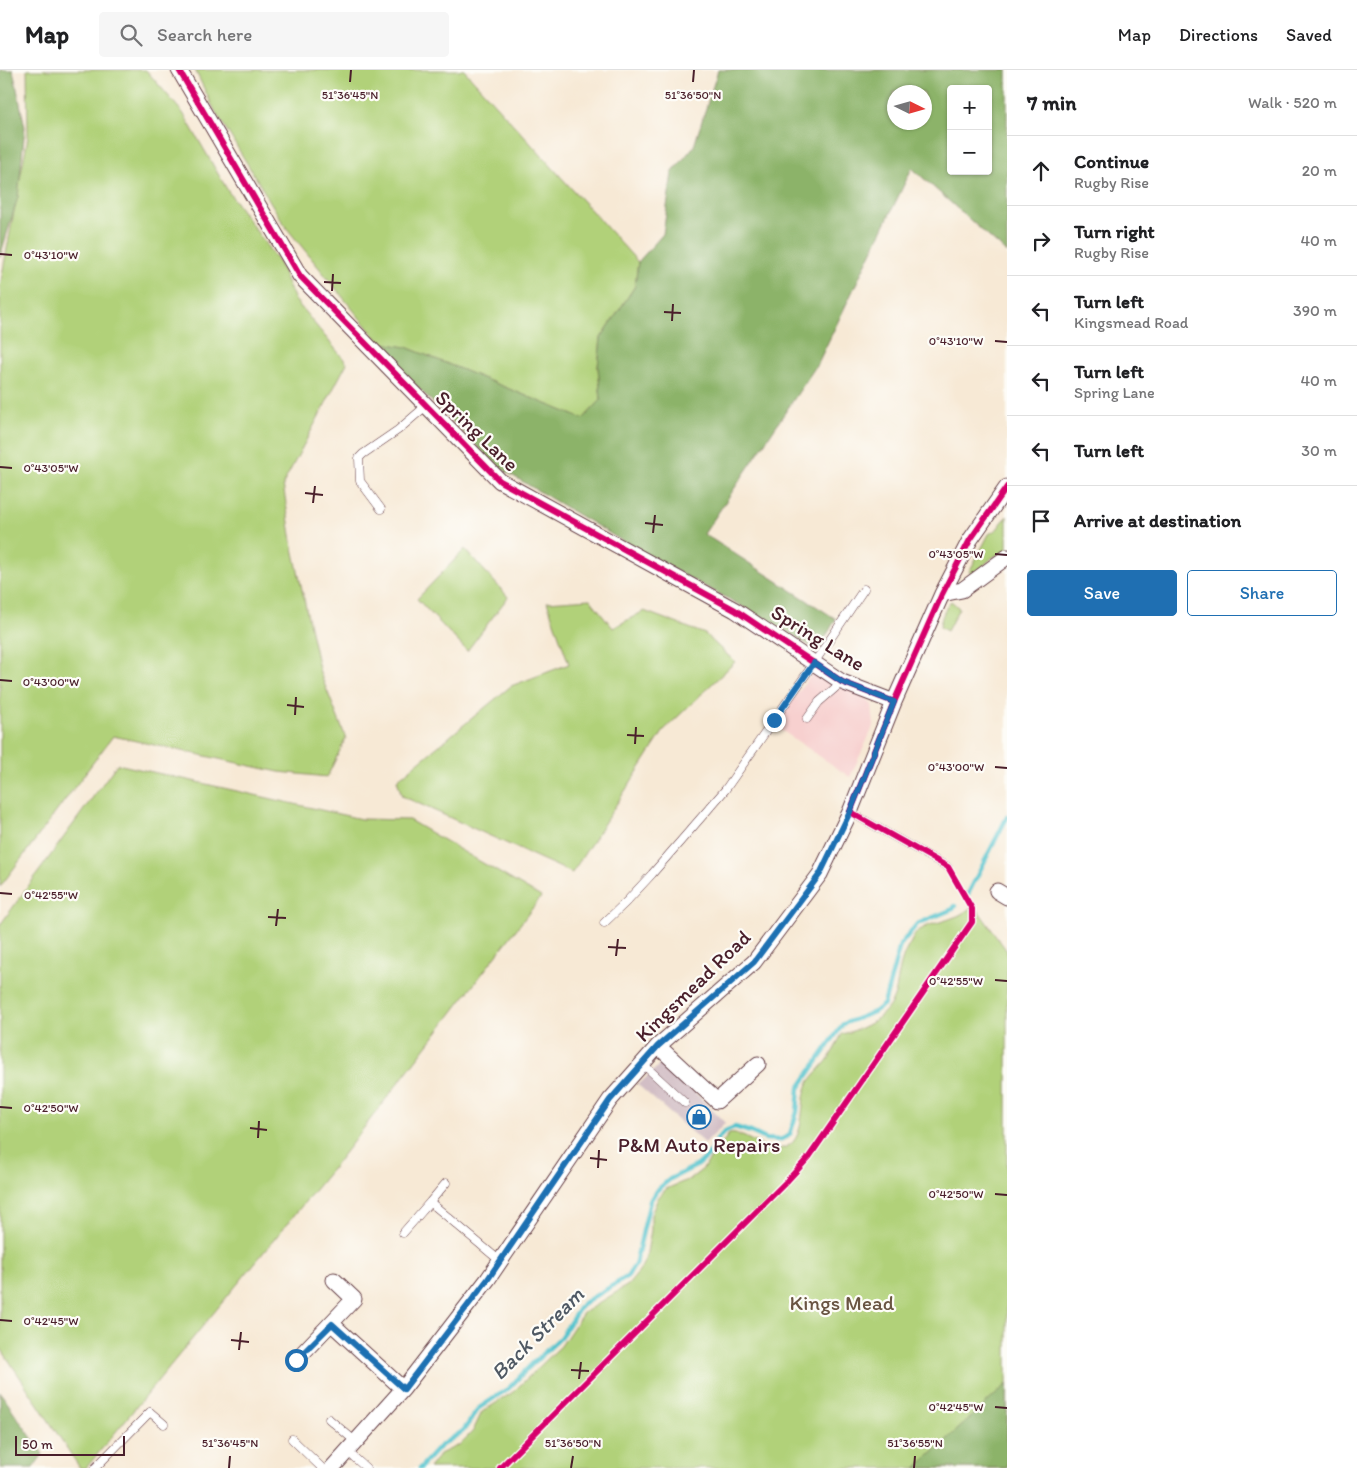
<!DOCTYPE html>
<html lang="en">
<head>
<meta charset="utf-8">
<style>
	body { margin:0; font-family:Itim,sans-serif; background:#f6f6f6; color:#202124 }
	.controls { position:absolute; right:15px; top:15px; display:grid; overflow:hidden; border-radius:5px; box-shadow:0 1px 4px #0004 }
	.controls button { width:45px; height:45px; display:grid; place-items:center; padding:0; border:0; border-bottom:1px solid #e0e0e0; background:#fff; color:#202124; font:25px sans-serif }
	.compass { position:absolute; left:887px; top:15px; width:45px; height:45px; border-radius:50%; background:#fff; box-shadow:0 1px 4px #0004; rotate:95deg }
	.scale { position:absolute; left:15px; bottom:12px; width:110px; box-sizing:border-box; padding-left:5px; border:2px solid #4a1f2b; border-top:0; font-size:14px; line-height:18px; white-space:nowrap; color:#4a1f2b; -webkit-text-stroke:4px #fdfcf7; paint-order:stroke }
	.stop { position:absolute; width:15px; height:15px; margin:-11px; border:4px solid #1f6fb2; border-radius:50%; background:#fff }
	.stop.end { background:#1f6fb2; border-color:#fff; box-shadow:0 1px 5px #0008 }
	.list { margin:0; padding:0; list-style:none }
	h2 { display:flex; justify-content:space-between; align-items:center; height:65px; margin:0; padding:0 20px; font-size:21px }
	h2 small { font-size:16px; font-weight:400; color:#757577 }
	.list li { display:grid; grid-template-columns:32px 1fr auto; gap:15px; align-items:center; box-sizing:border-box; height:70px; padding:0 20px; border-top:1px solid #e0e0e0 }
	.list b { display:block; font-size:19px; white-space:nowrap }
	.list p { margin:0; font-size:16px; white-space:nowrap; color:#757577 }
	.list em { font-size:16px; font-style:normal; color:#757577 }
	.actions { display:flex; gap:10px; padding:15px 20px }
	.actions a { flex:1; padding:11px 0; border:1px solid #1f6fb2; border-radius:5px; text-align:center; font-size:18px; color:#1f6fb2 }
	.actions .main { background:#1f6fb2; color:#fff }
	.icon { flex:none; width:28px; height:28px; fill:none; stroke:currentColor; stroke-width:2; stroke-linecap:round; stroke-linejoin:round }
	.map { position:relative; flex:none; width:1007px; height:1398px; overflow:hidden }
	header { display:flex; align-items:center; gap:30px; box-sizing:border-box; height:70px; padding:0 25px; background:#fff; border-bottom:1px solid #e0e0e0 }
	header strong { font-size:24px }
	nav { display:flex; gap:28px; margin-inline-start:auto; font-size:18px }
	.search { width:350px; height:45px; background:#f6f6f6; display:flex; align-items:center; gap:12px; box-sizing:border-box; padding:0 18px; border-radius:5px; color:#757577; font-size:19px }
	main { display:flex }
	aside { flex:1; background:#fff }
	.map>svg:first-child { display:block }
	.built { fill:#f7d0cf }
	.industrial { fill:#d2bec5 }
	.green { fill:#b1d179; stroke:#7e7852 }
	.forest { fill:#8cb369; stroke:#6b694a; fill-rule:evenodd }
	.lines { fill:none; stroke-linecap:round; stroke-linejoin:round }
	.stream { stroke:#57c4ce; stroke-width:4.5 }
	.lane-casing { stroke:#643d44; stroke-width:9 }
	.street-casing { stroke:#643d44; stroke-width:17 }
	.lane { stroke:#fff; stroke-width:8 }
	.street { stroke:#fff; stroke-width:15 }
	.cycleway-casing { stroke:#fdfcf7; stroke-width:9 }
	.cycleway { stroke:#d6006c; stroke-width:6 }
	.route { stroke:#1f6fb2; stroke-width:6 }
	.ticks { fill:none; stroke:#4a1f2b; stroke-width:2 }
	.labels { text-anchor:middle; stroke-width:4.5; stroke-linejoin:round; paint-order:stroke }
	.street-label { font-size:21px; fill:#4a1f2b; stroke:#fdfcf7 }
	.poi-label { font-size:21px; fill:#4a1f2b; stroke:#fdfcf7 }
	.park-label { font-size:21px; fill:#695442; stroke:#fdfcf7 }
	.water-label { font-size:22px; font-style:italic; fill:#4f5964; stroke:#fdfcf7 }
	.ticks-label { font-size:12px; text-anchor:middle; fill:#4a1f2b; stroke:#fdfcf7; stroke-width:4.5; stroke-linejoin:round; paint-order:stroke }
</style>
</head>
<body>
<header>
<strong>Map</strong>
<div class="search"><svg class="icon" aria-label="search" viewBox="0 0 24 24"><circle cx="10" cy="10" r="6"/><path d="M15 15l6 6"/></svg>Search here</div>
<nav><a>Map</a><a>Directions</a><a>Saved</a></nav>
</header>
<main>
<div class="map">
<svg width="1007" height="1398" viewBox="0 0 1007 1398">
	<rect width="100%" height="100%" fill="#fdfcf7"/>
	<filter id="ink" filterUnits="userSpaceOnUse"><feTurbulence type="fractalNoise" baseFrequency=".02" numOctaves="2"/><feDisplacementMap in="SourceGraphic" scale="10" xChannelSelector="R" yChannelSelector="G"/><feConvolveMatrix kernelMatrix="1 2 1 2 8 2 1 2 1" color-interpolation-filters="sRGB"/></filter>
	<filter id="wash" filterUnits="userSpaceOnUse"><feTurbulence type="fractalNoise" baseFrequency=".0096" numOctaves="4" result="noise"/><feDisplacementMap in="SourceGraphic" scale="20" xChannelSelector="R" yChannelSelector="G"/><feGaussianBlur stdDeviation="1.12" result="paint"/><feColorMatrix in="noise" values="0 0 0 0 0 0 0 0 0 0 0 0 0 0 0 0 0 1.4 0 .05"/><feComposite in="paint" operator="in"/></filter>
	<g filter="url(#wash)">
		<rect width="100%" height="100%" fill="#f7e9d5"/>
		<!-- built -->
		<path class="built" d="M814,601L856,619L872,635L874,655L850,707L774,655Z"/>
		<!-- industrial -->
		<path class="industrial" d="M664,991L725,1053L705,1074L638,1015Z"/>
		<!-- green -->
		<path class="green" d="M27,0H146L183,43L228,121L279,193L295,230L347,293L283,414L293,478L320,603L346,668L327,707L279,702L113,666L0,817V216L28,66Z
			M195,0H464L638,192L635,216L601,268L598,297L601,330L583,349L406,277L380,273L285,156L214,39Z
			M1007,446V481L993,487L974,504L969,502L989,464L997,459Z
			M465,479L508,527L467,581L417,529Z
			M590,529L613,558L644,541L705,564L735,592L665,659L572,803L402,726L397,710L511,616L569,594L547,532Z
			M951,531L959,538L947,561L940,557C941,548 945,538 951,531Z
			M117,694L361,749L409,750L541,827L333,1098L86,1398H80L0,1277V855Z
			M972,837L977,839L1007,881V1398H429L440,1384L459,1375L473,1361L482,1342L513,1322L561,1276L583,1243L628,1215L639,1202L646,1188L651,1160V1145L658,1128L666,1119L690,1109L703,1099L729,1064C743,1061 759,1079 776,1079C810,1078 797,1033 809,1012C814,1005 821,998 827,991C833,983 837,973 842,964C864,959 888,947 895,924C899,908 899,892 908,877C911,873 913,867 916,863C926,854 940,853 952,848C959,846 965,842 972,837Z"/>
		<!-- forest -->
		<path class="forest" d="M0,0H13L25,57L18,127L0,187Z
			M718,0H1007V183L912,98L818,293L704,464L836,549L818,580L738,534L646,485L498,397L371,271L406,277L583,349L601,330L598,297L601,268L635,216L638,192L663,164L672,103L694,76ZM951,19H988V101H951ZM894,22H924V52H894Z
			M1007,1314V1398H916Z
			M0,1322L43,1384L33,1398H0Z"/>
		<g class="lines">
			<!-- stream -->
			<path class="stream" d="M968,824L1007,747
				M420,1398L440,1376L463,1361L479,1338L509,1318L528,1298L560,1268L582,1234L627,1207L635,1195L650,1131L656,1121L670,1109L698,1095L708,1086L718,1068L727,1060L735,1057L751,1062L766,1069L779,1070L787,1067L790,1064L797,1042L799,1018L843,954L874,942L884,934L900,875L917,854L953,839L955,836"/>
		</g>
	</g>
	<g filter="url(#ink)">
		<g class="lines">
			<!-- lane casing -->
			<g class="lane-casing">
				<path id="lane" d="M381,439L360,411L359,388L363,384L398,360L426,336
					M807,649L819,632L842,612
					M850,742L948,797
					M604,853L626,832L652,804L725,720L814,593L864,519
					M643,994L685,1033
					M430,1132L446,1113
					M403,1163L430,1132L500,1191
					M329,1349L356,1372
					M292,1369L322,1398
					M347,1381L366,1398
					M95,1398L150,1342L164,1354"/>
			</g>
			<!-- street casing -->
			<g class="street-casing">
				<path id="street" d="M179,0L300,206L500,411L735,540L842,612L894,632
					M942,524L962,520L1007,487
					M997,821L1007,827
					M658,976L717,1031L758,994
					M332,1254L403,1319
					M296,1290L354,1229L334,1210
					M332,1398L403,1319L488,1209L610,1030L658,976L754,892L820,804L850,742L894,632L942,524L970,470L1007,417"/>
			</g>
			<!-- lane -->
			<use href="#lane" class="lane"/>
			<!-- street -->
			<use href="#street" class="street"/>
			<!-- cycleway casing -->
			<g class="cycleway-casing">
				<path id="cycleway" d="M179,0L300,206L500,411L735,540L842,612L894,632
					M500,1398L786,1112L809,1087L972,852V839L948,797L850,742L894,632L942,524L970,470L1007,417"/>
			</g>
			<!-- cycleway -->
			<use href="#cycleway" class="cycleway"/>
		</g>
	</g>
	<g class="lines" filter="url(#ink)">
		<!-- route -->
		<path class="route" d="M296,1290L332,1254L404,1319L488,1209L610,1030L658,976L754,892L820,804L850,742L894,632L842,612L814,593L774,650"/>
	</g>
	<!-- ticks -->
	<path class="ticks" d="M350,12L351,0M693,12L694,0M0,184L12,185M324,212L341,213M332,221L333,204M664,242L681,243M672,251L673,234M995,271L1007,272M0,397L12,398M305,423L323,425M313,433L315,416M645,453L663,455M653,463L655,445M995,484L1007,485M0,610L12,611M287,635L304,637M295,645L296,627M627,665L644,666M635,674L636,657M995,697L1007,698M0,823L12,824M268,847L286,848M276,856L278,839M608,877L626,878M616,886L618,869M995,910L1007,911M0,1037L12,1038M250,1058L267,1060M258,1068L259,1051M590,1088L607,1090M598,1098L599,1080M995,1124L1007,1125M0,1250L12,1251M231,1270L249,1272M239,1280L241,1262M571,1300L589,1301M579,1309L581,1292M995,1337L1007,1338M229,1398L230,1386M571,1398L573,1386M914,1398L915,1386"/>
	<!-- icons -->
	<defs>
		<g id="shop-ring" transform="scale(1.25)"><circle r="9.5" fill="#fdfcf7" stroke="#1f6fb2" stroke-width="1.5"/><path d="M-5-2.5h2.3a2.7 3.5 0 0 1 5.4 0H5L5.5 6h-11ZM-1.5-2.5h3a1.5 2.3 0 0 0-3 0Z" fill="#1f6fb2"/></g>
	</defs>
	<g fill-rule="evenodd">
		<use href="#shop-ring" x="699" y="1047"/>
	</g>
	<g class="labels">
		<!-- street labels -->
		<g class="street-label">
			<text transform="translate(477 361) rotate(44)" y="7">Spring Lane</text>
			<text transform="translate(818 568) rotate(32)" y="7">Spring Lane</text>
			<text transform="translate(693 916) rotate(-44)" y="7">Kingsmead Road</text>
		</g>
		<!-- poi labels -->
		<g class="poi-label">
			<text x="699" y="1082">P&amp;M Auto Repairs</text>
		</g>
		<!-- park labels -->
		<g class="park-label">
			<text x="842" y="1240">Kings Mead</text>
		</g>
		<!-- water labels -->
		<g class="water-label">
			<text transform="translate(537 1263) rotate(-45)" y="8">Back Stream</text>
		</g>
	</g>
	<g class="ticks-label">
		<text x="350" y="29">51°36'45"N</text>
		<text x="693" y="29">51°36'50"N</text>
		<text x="51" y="189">0°43'10"W</text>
		<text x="956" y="275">0°43'10"W</text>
		<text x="51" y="402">0°43'05"W</text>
		<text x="956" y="488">0°43'05"W</text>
		<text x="51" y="616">0°43'00"W</text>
		<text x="956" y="701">0°43'00"W</text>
		<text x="51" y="829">0°42'55"W</text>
		<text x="956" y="915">0°42'55"W</text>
		<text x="51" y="1042">0°42'50"W</text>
		<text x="956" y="1128">0°42'50"W</text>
		<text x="51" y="1255">0°42'45"W</text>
		<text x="956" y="1341">0°42'45"W</text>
		<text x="230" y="1377">51°36'45"N</text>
		<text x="573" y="1377">51°36'50"N</text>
		<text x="915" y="1377">51°36'55"N</text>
	</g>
</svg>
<div class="controls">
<button>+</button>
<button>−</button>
</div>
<svg class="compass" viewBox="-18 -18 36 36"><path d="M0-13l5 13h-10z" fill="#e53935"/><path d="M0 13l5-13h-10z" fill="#757577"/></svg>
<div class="scale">50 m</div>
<div class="stop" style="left:296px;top:1290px"></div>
<div class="stop end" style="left:774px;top:650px"></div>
</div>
<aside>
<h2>7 min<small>Walk · 520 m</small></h2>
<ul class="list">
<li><svg class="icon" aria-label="ahead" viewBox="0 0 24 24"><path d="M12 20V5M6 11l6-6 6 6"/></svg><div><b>Continue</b><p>Rugby Rise</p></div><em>20 m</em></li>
<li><svg class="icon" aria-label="right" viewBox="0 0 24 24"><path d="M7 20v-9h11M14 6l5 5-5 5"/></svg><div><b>Turn right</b><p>Rugby Rise</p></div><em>40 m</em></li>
<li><svg class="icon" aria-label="left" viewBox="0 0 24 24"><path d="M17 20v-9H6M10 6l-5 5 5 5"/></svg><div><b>Turn left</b><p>Kingsmead Road</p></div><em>390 m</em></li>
<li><svg class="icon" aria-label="left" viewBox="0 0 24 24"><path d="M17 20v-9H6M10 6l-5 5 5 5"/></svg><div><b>Turn left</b><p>Spring Lane</p></div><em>40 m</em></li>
<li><svg class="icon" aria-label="left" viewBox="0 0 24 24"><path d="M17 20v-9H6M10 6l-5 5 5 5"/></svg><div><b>Turn left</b></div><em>30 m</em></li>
<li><svg class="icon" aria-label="arrive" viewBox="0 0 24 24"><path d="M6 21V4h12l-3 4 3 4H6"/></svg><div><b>Arrive at destination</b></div></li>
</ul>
<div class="actions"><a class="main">Save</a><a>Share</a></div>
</aside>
</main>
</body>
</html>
